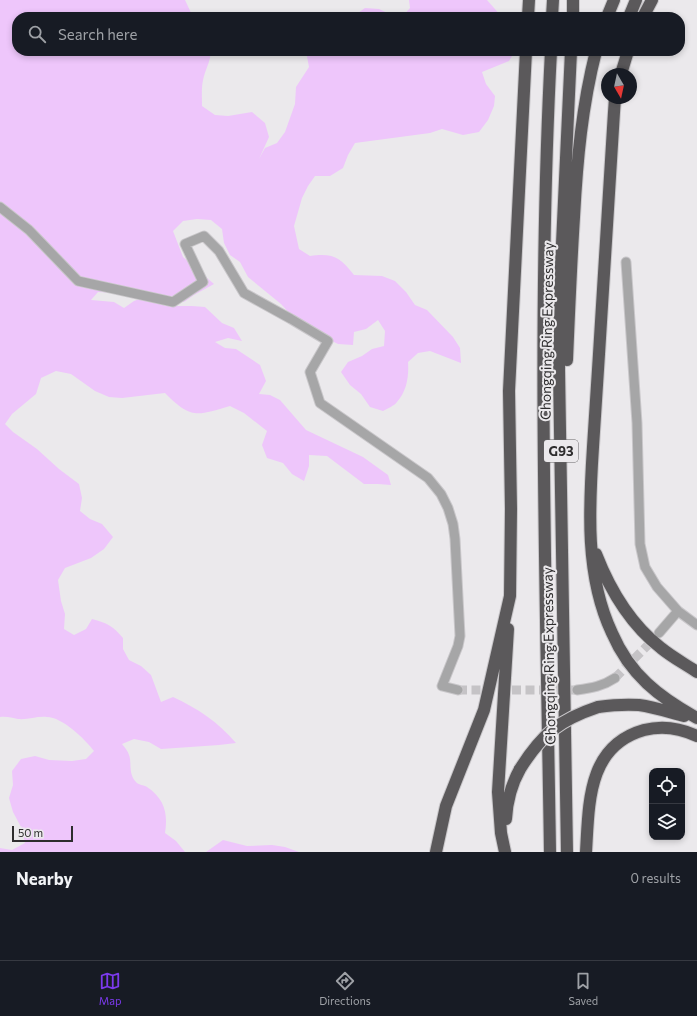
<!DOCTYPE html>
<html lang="en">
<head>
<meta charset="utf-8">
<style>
	body { margin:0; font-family:Commissioner,sans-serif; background:#242831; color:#f1f3f6 }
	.controls { position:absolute; right:12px; bottom:12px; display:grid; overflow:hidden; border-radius:8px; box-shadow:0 2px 6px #0003 }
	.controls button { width:36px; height:36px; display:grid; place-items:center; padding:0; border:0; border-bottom:1px solid #363941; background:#171b24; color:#f1f3f6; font:20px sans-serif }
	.compass { position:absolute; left:601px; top:68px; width:36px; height:36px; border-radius:50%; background:#171b24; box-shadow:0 2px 6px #0003; rotate:171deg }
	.scale { position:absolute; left:12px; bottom:10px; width:61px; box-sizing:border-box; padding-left:4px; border:2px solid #2e2d2e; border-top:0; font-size:11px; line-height:14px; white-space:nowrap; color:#2e2d2e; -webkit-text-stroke:3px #ebe9ec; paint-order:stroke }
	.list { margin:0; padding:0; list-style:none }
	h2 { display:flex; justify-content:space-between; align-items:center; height:52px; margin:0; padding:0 16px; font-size:17px }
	h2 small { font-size:13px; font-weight:400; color:#9ea1a6 }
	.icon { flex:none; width:22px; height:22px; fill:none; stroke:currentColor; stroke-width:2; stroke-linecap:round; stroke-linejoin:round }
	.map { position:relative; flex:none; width:697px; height:852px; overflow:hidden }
	.search { position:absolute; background:#171b24; box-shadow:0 2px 6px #0003; left:12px; right:12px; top:12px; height:44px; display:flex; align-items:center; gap:10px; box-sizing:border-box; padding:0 14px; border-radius:16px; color:#9ea1a6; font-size:15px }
	.sheet { height:108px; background:#171b24 }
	nav { display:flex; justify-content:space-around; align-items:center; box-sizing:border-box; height:56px; border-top:1px solid #363941; background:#171b24; font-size:11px; color:#9ea1a6 }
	nav a { display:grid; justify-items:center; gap:2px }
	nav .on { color:#7c3aed }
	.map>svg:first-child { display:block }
	.green { fill:#eec6fb; fill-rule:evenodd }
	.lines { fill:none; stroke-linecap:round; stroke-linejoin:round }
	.street-tunnel { stroke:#c5c3c6; stroke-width:9; stroke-dasharray:9 4.5; stroke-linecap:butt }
	.street-casing { stroke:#c9c7ca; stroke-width:11 }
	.highway-casing { stroke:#c9c7ca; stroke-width:14 }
	.street { stroke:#a6a6a7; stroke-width:9 }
	.highway { stroke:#5b595b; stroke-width:12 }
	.highway-bridge-casing { stroke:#c9c7ca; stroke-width:14; stroke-linecap:butt }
	.highway-bridge { stroke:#5b595b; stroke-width:12 }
	.labels { text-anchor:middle; stroke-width:4; stroke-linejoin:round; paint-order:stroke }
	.shield { fill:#ebe9ec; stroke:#676567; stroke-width:1 }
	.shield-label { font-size:13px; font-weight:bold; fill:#2e2d2e }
	.street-label { font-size:14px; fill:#2e2d2e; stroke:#ebe9ec }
</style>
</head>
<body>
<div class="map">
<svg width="697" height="852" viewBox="0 0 697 852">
	<rect width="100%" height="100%" fill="#ebe9ec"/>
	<!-- green -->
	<path class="green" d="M0,0H185L193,17H17V51H211C210,62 207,66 204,76C201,86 202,96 202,106L215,115L228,116L252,112L265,123L269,137L259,159L265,148L277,143L285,132L295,104L296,87L309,67L306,51H515L509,61L482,72L486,84L495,96L494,106L488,120L479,132L463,135L442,129L430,133L355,143L348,155L343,168L330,176H315L308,186L302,198L294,226L299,249L310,256C333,253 340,257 354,275L382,276L395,281L406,292L415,305L427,310L453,337L460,348L461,363L430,351L418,353L408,362C409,376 407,391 397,402C394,406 388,408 383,411L370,407L361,394L350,385L341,372L348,362L362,356L372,349L384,346L385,331L378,320L366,329L354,332L353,345L338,344L314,332L301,326L281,304L248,277L240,262L230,255L224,243L222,229L211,220L197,219L183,221L173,231L183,257L214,284L194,295L184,302L152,297L157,299L165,306H192L205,307L222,323L234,328L242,341L228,338L215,342L225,348L236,349L260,365L266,381L259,394L270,395L280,400L306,430L363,457L388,475L391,485L378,484H364L327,456L309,455V466L304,481L292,474L283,463L267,458L262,445L267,431L244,413L230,406C196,416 191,419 165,393L122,398L109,397L95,391L71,374L56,371L41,378L36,394L12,414L5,424L13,432L37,449L59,469L79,484L82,498L80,511L90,519L102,524L113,537L104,549L91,558L65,568L58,580L61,601L65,614L64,629L74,635L86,629L92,619C107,623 113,626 123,638V649L129,660L141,666L151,675L161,702L173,697C197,708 218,722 236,743L219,745L161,749L149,742L134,739L122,744C125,748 128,751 129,755C132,763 128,774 136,782C138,785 144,785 147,787C165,799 168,814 165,833L176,841L185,852H0V848L12,850L25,843L21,827L13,812L9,798L13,785L12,771L21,759L35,756L49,760L72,761L86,759L94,751C85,739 62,717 47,717C37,716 28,720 18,719C12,718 7,716 0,717ZM98,292L116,293L145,297L134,301L124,308L114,302L91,300Z
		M409,0H487L502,17H402L410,8Z
		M365,8L379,9L396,17H354L355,15Z
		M223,840L247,846L272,845L285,847L299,852H206Z"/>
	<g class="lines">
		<!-- street-tunnel -->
		<path class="street-tunnel" d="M615,678L657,636
			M458,690H577"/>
		<!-- street casing -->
		<g class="street-casing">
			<path id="street" d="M0,207L29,230L78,281L173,302L203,282L185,244L204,236L219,251L244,293L291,319L328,341L310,372L320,403L428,478L441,494L448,508L453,524L455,539L460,636L458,646L442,686L458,690
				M626,262L637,423L640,544L645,567L657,587L678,611L697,625
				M659,633L678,611
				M577,690C592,688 603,686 615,678"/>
		</g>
		<!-- highway casing -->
		<g class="highway-casing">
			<path id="highway" d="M528,17L529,0
				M552,17L553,0
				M573,17V0
				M607,17L614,0
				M629,17L636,0
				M643,17L652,0
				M621,74L628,51
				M615,98C609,183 604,268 599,354C597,385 595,416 593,447C589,508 585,576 612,633C630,675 659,697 697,718
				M567,360C569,312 571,264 574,217C577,160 582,106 596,51
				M596,554C610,590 630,624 661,648C672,657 685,664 697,672
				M598,707C612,705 625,704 639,705C654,707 669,712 684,716
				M506,819C507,800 511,785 520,769
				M436,852L446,806L484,710L510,596L511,509L509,391L526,51
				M505,852L501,833L498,792L508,629
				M550,852C546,585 537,318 551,51
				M567,852L559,370L560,287L571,51
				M586,852C589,804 587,746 644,730C663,725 680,728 697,736"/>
		</g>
		<!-- street -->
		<use href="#street" class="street"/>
		<!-- highway -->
		<use href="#highway" class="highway"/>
		<!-- highway-bridge casing -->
		<g class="highway-bridge-casing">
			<path id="highway-bridge" d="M520,769C542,734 559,720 598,707"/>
		</g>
		<!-- highway-bridge -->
		<use href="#highway-bridge" class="highway-bridge"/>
	</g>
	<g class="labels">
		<!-- shield labels -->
		<rect class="shield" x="544" y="440" width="34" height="22" rx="3"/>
		<g class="shield-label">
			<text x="561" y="456">G93</text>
		</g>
		<!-- street labels -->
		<g class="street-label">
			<text transform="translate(547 331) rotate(-89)" y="5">Chongqing Ring Expressway</text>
			<text transform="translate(549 656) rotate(-91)" y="5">Chongqing Ring Expressway</text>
		</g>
	</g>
</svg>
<div class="controls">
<button><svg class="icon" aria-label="locate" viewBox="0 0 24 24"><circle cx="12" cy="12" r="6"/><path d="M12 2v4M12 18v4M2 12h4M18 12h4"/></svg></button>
<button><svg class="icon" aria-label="layers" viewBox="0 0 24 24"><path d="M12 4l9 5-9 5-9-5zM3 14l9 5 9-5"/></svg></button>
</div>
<svg class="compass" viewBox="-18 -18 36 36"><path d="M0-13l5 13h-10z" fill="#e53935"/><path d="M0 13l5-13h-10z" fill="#9ea1a6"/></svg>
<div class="scale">50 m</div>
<div class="search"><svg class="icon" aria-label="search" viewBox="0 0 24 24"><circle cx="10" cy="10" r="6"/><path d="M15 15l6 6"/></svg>Search here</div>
</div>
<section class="sheet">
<h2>Nearby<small>0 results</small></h2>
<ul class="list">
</ul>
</section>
<nav>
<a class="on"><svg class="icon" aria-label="map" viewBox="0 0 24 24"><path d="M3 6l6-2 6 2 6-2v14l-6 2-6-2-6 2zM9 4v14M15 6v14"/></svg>Map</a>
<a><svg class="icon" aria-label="directions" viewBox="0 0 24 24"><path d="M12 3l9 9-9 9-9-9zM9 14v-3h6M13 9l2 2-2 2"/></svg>Directions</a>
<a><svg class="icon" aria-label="saved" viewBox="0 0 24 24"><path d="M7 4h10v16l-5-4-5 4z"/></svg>Saved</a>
</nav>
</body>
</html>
